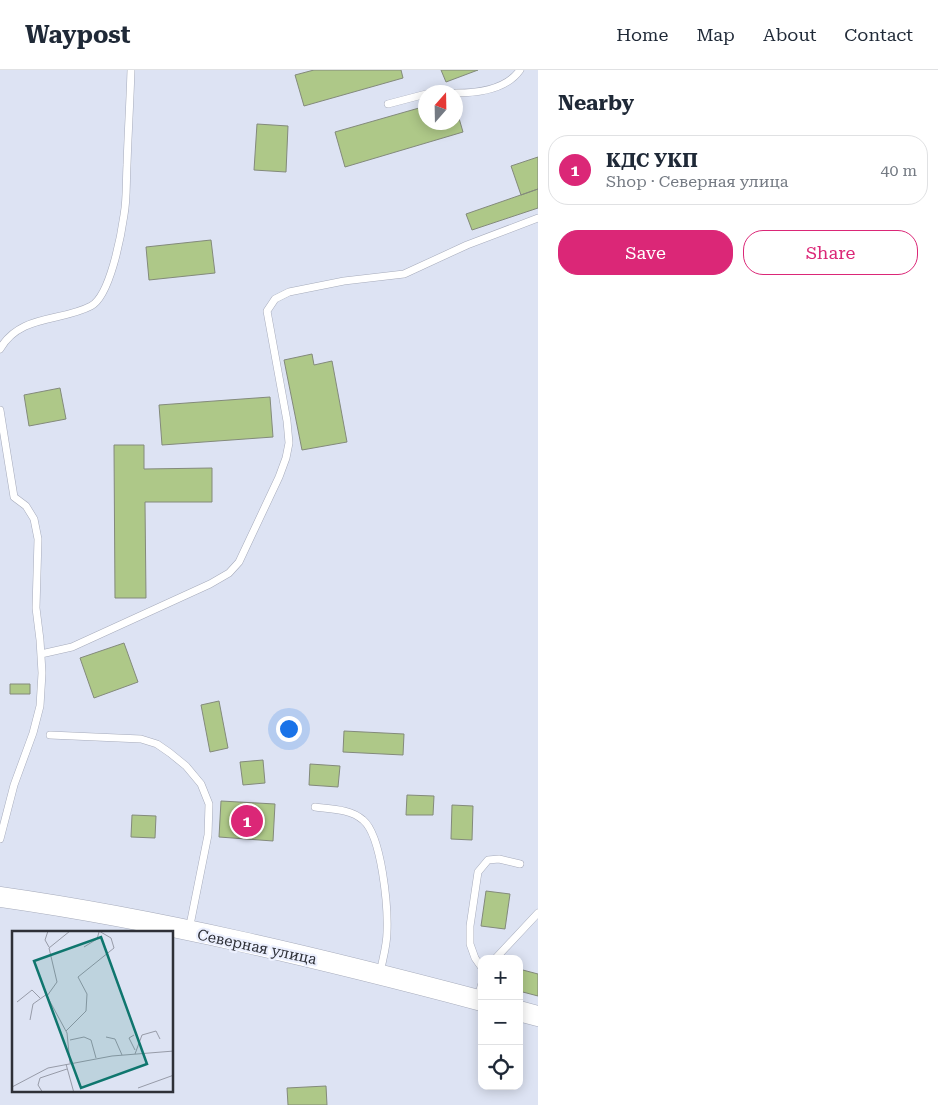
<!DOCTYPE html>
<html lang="en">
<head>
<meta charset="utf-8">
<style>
	body { margin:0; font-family:"Roboto Serif",serif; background:#f2f2f3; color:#1f2937 }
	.controls { position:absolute; right:15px; bottom:15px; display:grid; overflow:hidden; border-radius:10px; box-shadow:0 2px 12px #0003 }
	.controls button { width:45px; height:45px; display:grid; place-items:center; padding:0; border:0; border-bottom:1px solid #e0e1e3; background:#fff; color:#1f2937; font:25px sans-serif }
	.compass { position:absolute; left:418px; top:15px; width:45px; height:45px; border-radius:50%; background:#fff; box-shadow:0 2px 12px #0003; rotate:20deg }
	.you { position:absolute; left:288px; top:658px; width:18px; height:18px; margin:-12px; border:4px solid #fff; border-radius:50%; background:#1a73e8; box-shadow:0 0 0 8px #1a73e833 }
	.badge { display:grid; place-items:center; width:32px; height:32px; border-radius:50%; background:#db2777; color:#fff; font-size:16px; font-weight:700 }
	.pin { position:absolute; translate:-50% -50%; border:2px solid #fff; box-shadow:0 1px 5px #0006 }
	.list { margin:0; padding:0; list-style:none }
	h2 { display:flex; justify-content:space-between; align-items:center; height:65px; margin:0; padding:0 20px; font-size:21px }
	h2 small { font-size:16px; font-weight:400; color:#747a83 }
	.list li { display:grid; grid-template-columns:32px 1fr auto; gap:15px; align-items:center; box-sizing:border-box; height:70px; margin:0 10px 10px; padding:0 10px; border:1px solid #e0e1e3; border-radius:20px }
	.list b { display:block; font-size:19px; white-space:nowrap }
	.list p { margin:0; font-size:16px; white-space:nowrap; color:#747a83 }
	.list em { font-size:16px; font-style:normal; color:#747a83 }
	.actions { display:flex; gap:10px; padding:15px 20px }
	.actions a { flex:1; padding:11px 0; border:1px solid #db2777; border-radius:20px; text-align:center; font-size:18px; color:#db2777 }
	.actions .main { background:#db2777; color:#fff }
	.icon { flex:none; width:28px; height:28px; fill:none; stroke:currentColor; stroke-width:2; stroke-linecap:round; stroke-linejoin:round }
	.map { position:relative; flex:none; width:538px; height:1035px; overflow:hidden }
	header { display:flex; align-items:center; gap:30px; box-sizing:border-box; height:70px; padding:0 25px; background:#fff; border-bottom:1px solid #e0e1e3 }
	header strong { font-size:24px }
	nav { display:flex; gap:28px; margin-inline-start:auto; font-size:18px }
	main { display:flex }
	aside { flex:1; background:#fff }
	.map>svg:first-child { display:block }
	.building { fill:#aec888; stroke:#838a7b }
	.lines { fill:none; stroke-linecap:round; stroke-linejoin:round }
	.lane-casing { stroke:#a6abbb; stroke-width:8 }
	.secondary-casing { stroke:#a6abbb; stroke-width:21 }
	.lane { stroke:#fff; stroke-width:7 }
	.secondary { stroke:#fff; stroke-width:20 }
	.labels { text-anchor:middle; stroke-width:4.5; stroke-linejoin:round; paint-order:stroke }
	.street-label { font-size:15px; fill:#2e3037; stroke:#ecf0fe }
	.inset-road { fill:none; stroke:#979ba8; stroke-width:1 }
	.view { fill:#0f766e; fill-opacity:0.15; stroke:#0f766e; stroke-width:2.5 }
	.inset-edge { fill:none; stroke:#2e3037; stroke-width:2.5 }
</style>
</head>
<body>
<header>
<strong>Waypost</strong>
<nav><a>Home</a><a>Map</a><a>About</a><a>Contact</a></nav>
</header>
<main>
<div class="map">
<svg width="538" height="1035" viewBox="0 0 538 1035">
	<rect width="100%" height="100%" fill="#dde3f3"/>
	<!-- building -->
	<path class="building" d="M314,0H401L403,8L304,36L295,5Z
		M441,0H478L446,12Z
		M426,36V52H456V38L463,62L345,97L335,62Z
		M257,54L288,56L286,102L254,100Z
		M538,87V119L521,125L511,96Z
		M538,119V138L472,160L466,144Z
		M211,170L215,203L149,210L146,177Z
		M312,284L314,295L332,291L347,372L302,380L284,290Z
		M60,318L66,349L29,356L24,325Z
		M270,327L273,367L162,375L159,335Z
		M114,375H144V399L212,398V432H145L146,528H115Z
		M124,573L138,612L94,628L80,588Z
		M10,614H30V624H10Z
		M219,631L228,678L210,682L201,635Z
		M344,661L404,664L403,685L343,682Z
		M263,690L265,713L243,715L240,692Z
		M310,694L340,696L338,717L309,715Z
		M407,725L434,726L433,745H406Z
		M221,731L275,734L273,771L219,767Z
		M452,735L473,736L472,770L451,769Z
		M132,745L156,746L155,768L131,767Z
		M486,821L510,824L505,859L481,856Z
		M519,899L538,904V926L519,921Z
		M326,1016L327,1035H288L287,1018Z"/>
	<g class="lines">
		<!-- lane casing -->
		<g class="lane-casing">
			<path id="lane" d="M456,23C478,23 506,20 520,0
				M388,34L426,24
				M0,279C20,244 61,252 91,236C110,226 121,166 124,145C127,129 126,112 127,95C128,64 130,32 131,0
				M0,340L14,427L26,436L34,449L38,469L36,538L40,570L42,603L40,636L33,663L14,715L0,769
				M41,584L72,577L210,514L229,503L239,492L279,407L286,388L289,373L287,351L267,241L275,229L289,222L344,211L404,204L467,175L538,148
				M50,665L141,669L157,674L170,683L186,696L201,714L209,734L208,765L189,860
				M315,737C331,739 351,739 363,750C382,766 388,837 387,862C387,876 382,891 380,904
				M495,889L538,843
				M482,898L475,888L470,874V856L478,802L488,790L499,789L520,794
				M478,927L482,913"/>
		</g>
		<!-- secondary casing -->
		<g class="secondary-casing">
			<path id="secondary" d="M0,827C162,850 323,889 482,931
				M519,941L538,946"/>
		</g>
		<!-- lane -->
		<use href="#lane" class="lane"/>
		<!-- secondary -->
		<use href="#secondary" class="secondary"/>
	</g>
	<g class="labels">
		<!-- street labels -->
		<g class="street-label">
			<text transform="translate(257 877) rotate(12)" y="5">Северная улица</text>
		</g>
	</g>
	<!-- overview -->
	<g transform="translate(12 861)">
		<rect width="161" height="161" fill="#dde3f3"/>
		<path class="inset-road" d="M36,0L33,9L37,16M58,0L37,17L45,51L35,65L55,102L58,132M72,16L85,8L87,1M5,71L20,59L28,67M18,89L21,73L35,63M54,100L74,80L75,63L66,46L102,17L99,7L87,0M122,104L117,107L123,119M94,106L103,108L110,124M58,109L72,106L79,109L84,127M123,123L130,104L144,100L148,108M54,133L62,162M0,156L36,137L100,125L162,120M126,157L162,144M31,162L26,154L28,147L55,138"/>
		<path class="view" d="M89,6L135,133L69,157L22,30Z"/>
		<rect width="161" height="161" class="inset-edge"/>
	</g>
</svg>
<div class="controls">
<button>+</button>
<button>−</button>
<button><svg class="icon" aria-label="locate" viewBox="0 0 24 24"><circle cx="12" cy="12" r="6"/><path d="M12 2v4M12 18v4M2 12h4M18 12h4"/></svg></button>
</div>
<svg class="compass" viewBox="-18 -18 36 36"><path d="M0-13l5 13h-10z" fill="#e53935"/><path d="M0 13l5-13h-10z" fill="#747a83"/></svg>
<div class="you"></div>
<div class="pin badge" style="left:247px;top:751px">1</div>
</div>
<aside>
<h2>Nearby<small></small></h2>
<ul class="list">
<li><span class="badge">1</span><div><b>КДС УКП</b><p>Shop · Северная улица</p></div><em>40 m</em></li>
</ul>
<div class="actions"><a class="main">Save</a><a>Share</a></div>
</aside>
</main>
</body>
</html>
